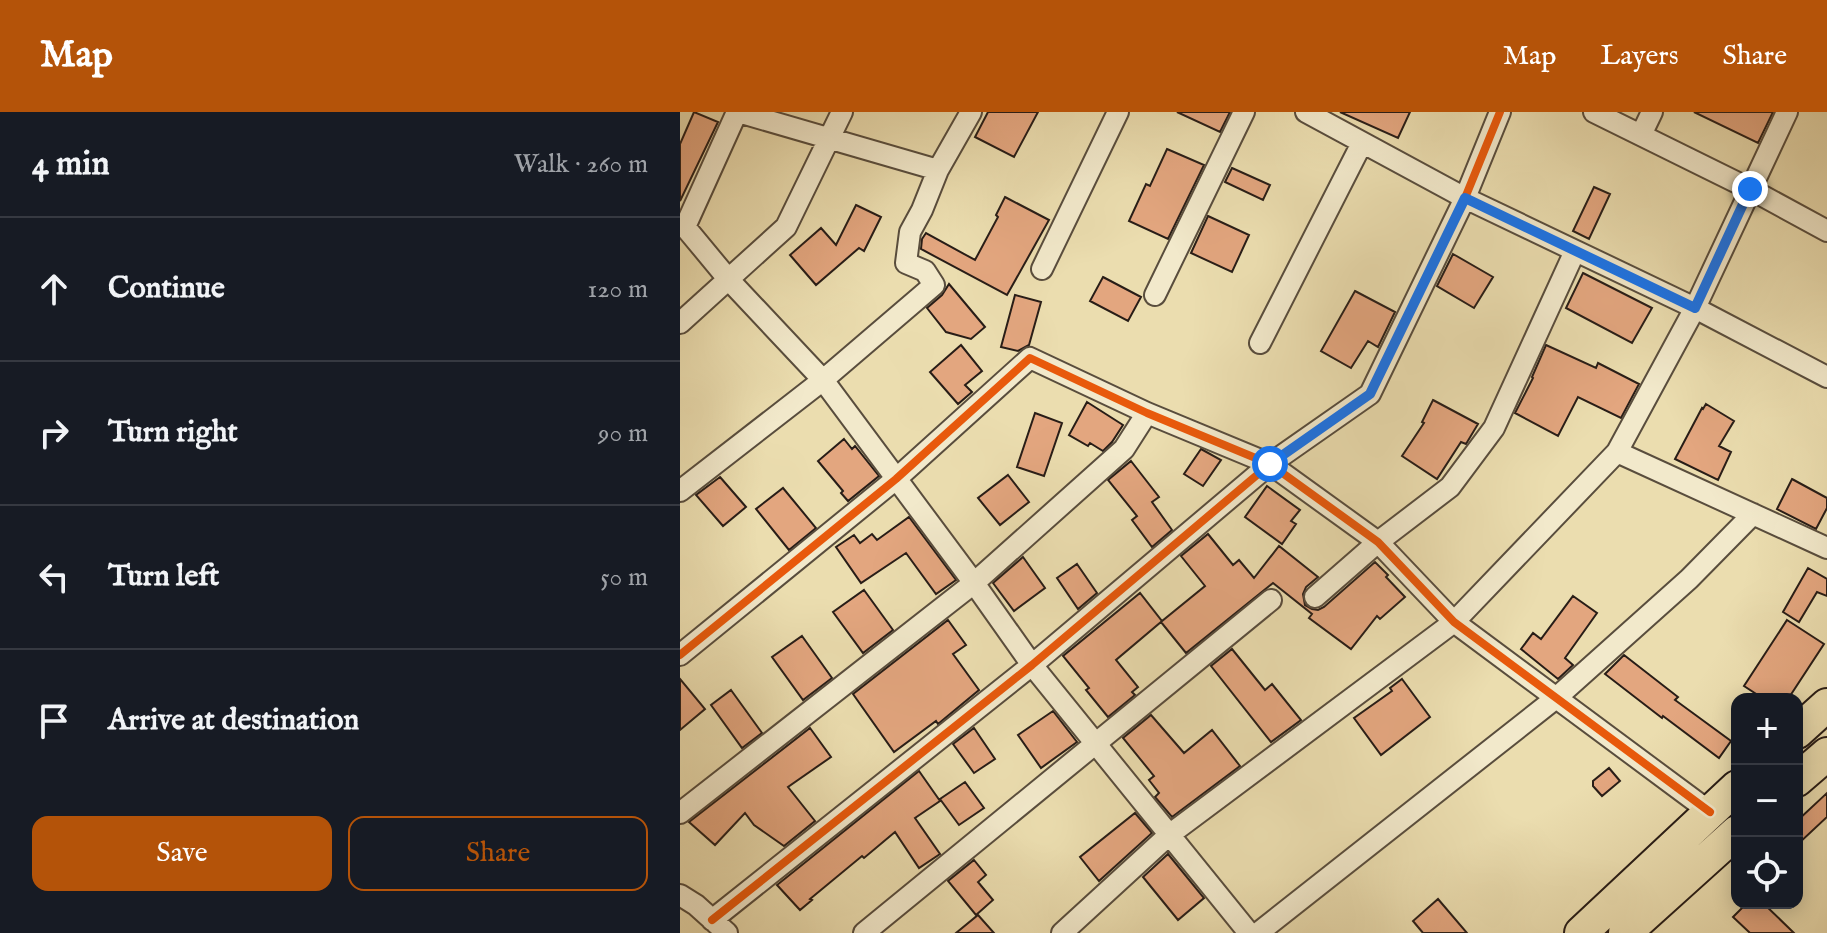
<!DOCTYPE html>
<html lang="en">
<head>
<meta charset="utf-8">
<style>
	body { margin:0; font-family:"IM FELL English",serif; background:#20242c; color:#f1f3f6 }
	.controls { position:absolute; right:24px; bottom:24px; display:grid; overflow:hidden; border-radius:16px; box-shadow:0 4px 20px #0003 }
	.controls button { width:72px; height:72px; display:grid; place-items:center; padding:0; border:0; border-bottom:2px solid #363941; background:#171b24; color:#f1f3f6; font:40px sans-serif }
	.stop { position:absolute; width:24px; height:24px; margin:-18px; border:6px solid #1a73e8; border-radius:50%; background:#fff }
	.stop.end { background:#1a73e8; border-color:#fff; box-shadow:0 2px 8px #0008 }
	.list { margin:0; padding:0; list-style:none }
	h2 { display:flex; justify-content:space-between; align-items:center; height:104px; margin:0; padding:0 32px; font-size:34px }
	h2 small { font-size:26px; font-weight:400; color:#9ea1a6 }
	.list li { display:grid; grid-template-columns:52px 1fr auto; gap:24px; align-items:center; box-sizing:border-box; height:144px; padding:0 32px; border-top:2px solid #363941 }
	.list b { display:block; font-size:30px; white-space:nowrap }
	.list em { font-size:26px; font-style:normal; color:#9ea1a6 }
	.actions { display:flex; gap:16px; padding:24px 32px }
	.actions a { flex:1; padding:18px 0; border:2px solid #b45309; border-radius:16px; text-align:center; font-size:28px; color:#b45309 }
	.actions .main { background:#b45309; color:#fff }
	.icon { flex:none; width:44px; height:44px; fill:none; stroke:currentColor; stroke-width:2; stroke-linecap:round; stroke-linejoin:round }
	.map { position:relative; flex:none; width:1147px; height:821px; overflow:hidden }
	header { display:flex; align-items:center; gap:48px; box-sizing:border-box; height:112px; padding:0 40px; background:#b45309; color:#fff }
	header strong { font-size:38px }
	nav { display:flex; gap:44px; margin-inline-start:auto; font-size:28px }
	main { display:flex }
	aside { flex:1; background:#171b24 }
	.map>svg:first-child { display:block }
	.building { fill:#e3a67f; stroke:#281d17; stroke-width:2 }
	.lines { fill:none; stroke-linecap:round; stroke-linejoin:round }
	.street-casing { stroke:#594d3d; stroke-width:24 }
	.primary-casing { stroke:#281d17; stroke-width:36 }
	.street { stroke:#f2e9cb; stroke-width:20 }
	.primary { stroke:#ebddaf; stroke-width:32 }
	.cycleway-casing { stroke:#f2e9cb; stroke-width:13 }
	.cycleway { stroke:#e8590c; stroke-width:8 }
	.route { stroke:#1a73e8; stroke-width:10 }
</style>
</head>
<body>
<header>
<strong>Map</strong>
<nav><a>Map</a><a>Layers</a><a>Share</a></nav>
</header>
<main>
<aside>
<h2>4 min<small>Walk · 260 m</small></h2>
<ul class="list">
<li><svg class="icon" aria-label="ahead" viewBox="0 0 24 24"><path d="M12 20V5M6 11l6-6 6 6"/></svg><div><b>Continue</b></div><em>120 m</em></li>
<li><svg class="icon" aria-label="right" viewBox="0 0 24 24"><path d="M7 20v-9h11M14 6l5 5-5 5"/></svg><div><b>Turn right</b></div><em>90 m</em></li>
<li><svg class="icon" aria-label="left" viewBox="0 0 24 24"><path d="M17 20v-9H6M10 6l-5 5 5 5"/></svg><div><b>Turn left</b></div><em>50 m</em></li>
<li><svg class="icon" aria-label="arrive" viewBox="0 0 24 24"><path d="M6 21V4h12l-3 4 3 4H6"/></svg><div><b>Arrive at destination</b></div></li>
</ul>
<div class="actions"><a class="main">Save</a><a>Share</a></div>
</aside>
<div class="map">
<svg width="1147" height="821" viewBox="0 0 1147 821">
	<rect width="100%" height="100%" fill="#ebddaf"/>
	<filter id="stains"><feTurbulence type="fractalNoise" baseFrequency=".0025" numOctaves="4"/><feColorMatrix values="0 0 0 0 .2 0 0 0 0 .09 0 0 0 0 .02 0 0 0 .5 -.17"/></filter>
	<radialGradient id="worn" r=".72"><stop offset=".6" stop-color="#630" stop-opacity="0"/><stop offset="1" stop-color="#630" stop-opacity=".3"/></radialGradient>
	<!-- building -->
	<path class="building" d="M14,0L38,10L0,89V32Z
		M308,0H358L334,45L295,25Z
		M497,0H550L540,20Z
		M660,0H730L718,26Z
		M1014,0H1093L1078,31Z
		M487,37L524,53L488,127L449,109L466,72L470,74Z
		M552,56L590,73L583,88L545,70Z
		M914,75L930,82L909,127L893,119Z
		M325,85L369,108L327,183L241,137L242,127L246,121L295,148L318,105L316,103Z
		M176,93L201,105L184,139L179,136L136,173L110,143L141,116L156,133Z
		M528,104L569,123L552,160L511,141Z
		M773,142L813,165L794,196L757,174Z
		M903,161L972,196L952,231L886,196Z
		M423,165L461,185L448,209L410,189Z
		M269,172L305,215L291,227L266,220L247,196L262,183Z
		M675,179L715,200L698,235L688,229L671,256L641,239Z
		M335,183L361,190L349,233L338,239L321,235Z
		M281,233L302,259L285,273L292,280L278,292L250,260Z
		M866,233L916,256L918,251L959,272L941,306L898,285L878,324L835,301L853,266L852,265Z
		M753,288L798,312L786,332L781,330L757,367L722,344L744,311L742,310Z
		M407,290L443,313L432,330L423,339L410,331L408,334L389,323Z
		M1026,292L1054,309L1039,334L1051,340L1038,368L995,347L1022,296L1023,297Z
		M355,301L382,311L364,364L337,355Z
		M164,327L172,337L175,334L199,364L168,389L161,381L163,379L138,349Z
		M521,337L541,348L523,374L504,362Z
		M451,349L479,385L472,390L492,418L472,435L452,408L457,404L428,368Z
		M328,363L349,390L320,413L298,386Z
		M40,365L66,395L43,414L16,383Z
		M1112,367L1147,386V396L1136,417L1097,397Z
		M587,374L620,398L611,409L616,412L602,432L565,405Z
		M103,376L136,416L109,438L76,397Z
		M229,405L276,468L256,482L226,441L181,471L156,435L174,423L180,431L192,422L197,428Z
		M528,422L553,453L559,448L574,466L599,434L638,465L626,475L623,482L625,493L632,497L638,498L644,495L695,450L708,463L706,465L725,485L700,507L697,504L671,537L629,506L632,502L593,471L506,541L481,510L436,548L458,575L452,580L455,583L428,605L406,578L409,576L383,544L460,481L482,509L525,474L501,444Z
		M343,445L365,476L334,499L313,471Z
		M397,452L417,481L398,497L377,466Z
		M1128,456L1147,467V484L1137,480L1119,510L1103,500Z
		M184,478L213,518L183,541L153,500Z
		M893,484L917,501L885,546L893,553L878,567L841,537L853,521L861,527Z
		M268,508L286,533L273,542L299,578L258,612L256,609L214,640L173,582Z
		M1107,508L1144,532L1108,587H1084L1064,574Z
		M122,524L152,566L123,588L92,545Z
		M552,537L585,578L592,572L621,608L591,630L531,554Z
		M944,543L998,585L995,588L1051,629L1039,646L983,604L982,606L925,562Z
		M0,567L25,597L0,618Z
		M722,567L750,605L701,643L674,606L712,579L710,576Z
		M51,578L82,621L62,636L31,593Z
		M373,599L397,630L361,656L338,623Z
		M471,603L504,641L532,618L560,654L492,705L475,685L479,681L469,668L474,664L443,626Z
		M130,616L151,645L108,675L135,709L104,734L74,713L65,701L35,733L9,710Z
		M294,616L315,647L294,661L273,632Z
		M929,656L940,669L922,684L913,674V669Z
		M239,659L260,689L235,706L260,742L239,756L215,720L184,746L182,744L130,787L132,788L120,798L97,773Z
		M285,670L304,696L279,713L260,687Z
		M1147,681V705L1117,733V709Z
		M455,701L472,721L419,769L400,745Z
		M488,742L524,786L498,808L463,765Z
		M294,748L306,763L298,770L313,788L296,803L268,769Z
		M758,787L787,821H743L733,809Z
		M1067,791H1083L1114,821H1070L1053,805Z
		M298,803L314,821H276Z"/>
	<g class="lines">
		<!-- street casing -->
		<g class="street-casing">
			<path id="street" d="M58,0L258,58
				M626,0L785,86L1015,196L1147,265
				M914,0L1070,77L1147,119
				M961,23L972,0
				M0,114L5,115L49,168L143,268L294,471L352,553L569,821
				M5,115L57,0
				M362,157L438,0
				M475,183L564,0
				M0,211L106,115L162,0
				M580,231L682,31
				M937,340L1147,436
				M0,379L143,268L254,173L245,159L226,151L230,120L242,98L258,58L291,0
				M635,485L698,430L770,375L814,316L895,139
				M0,543L216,367L350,246L467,301L590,352L698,430L774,510L1030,700
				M0,701L294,471L444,337L467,301
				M0,783L16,793L47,821
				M32,808L352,553L590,352L690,282L785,86L820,0
				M184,821L591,488
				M382,821L489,723L774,510L937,340L1015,196L1107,0
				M578,821L876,586L1009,467L1073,402"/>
		</g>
		<!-- primary casing -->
		<g class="primary-casing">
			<path id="primary" d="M1117,620L1147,593
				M1117,668L1147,642
				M901,821L1057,675
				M945,821L1057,720"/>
		</g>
		<!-- street -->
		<use href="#street" class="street"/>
		<!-- primary -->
		<use href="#primary" class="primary"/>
		<!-- cycleway casing -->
		<g class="cycleway-casing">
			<path id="cycleway" d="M0,543L216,367L350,246L467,301L590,352L698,430L774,510L1030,700
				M32,808L352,553L590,352L690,282L785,86L820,0"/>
		</g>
		<!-- cycleway -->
		<use href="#cycleway" class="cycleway"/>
	</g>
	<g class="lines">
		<!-- route -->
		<path class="route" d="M590,352L690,282L785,86L1015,196L1070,77"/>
	</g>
	<rect width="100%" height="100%" filter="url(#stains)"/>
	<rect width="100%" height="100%" fill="url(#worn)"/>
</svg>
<div class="controls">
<button>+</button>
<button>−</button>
<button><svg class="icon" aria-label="locate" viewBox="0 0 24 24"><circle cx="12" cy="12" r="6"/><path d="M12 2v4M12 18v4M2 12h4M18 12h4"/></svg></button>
</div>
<div class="stop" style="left:590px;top:352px"></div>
<div class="stop end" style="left:1070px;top:77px"></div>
</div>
</main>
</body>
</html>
